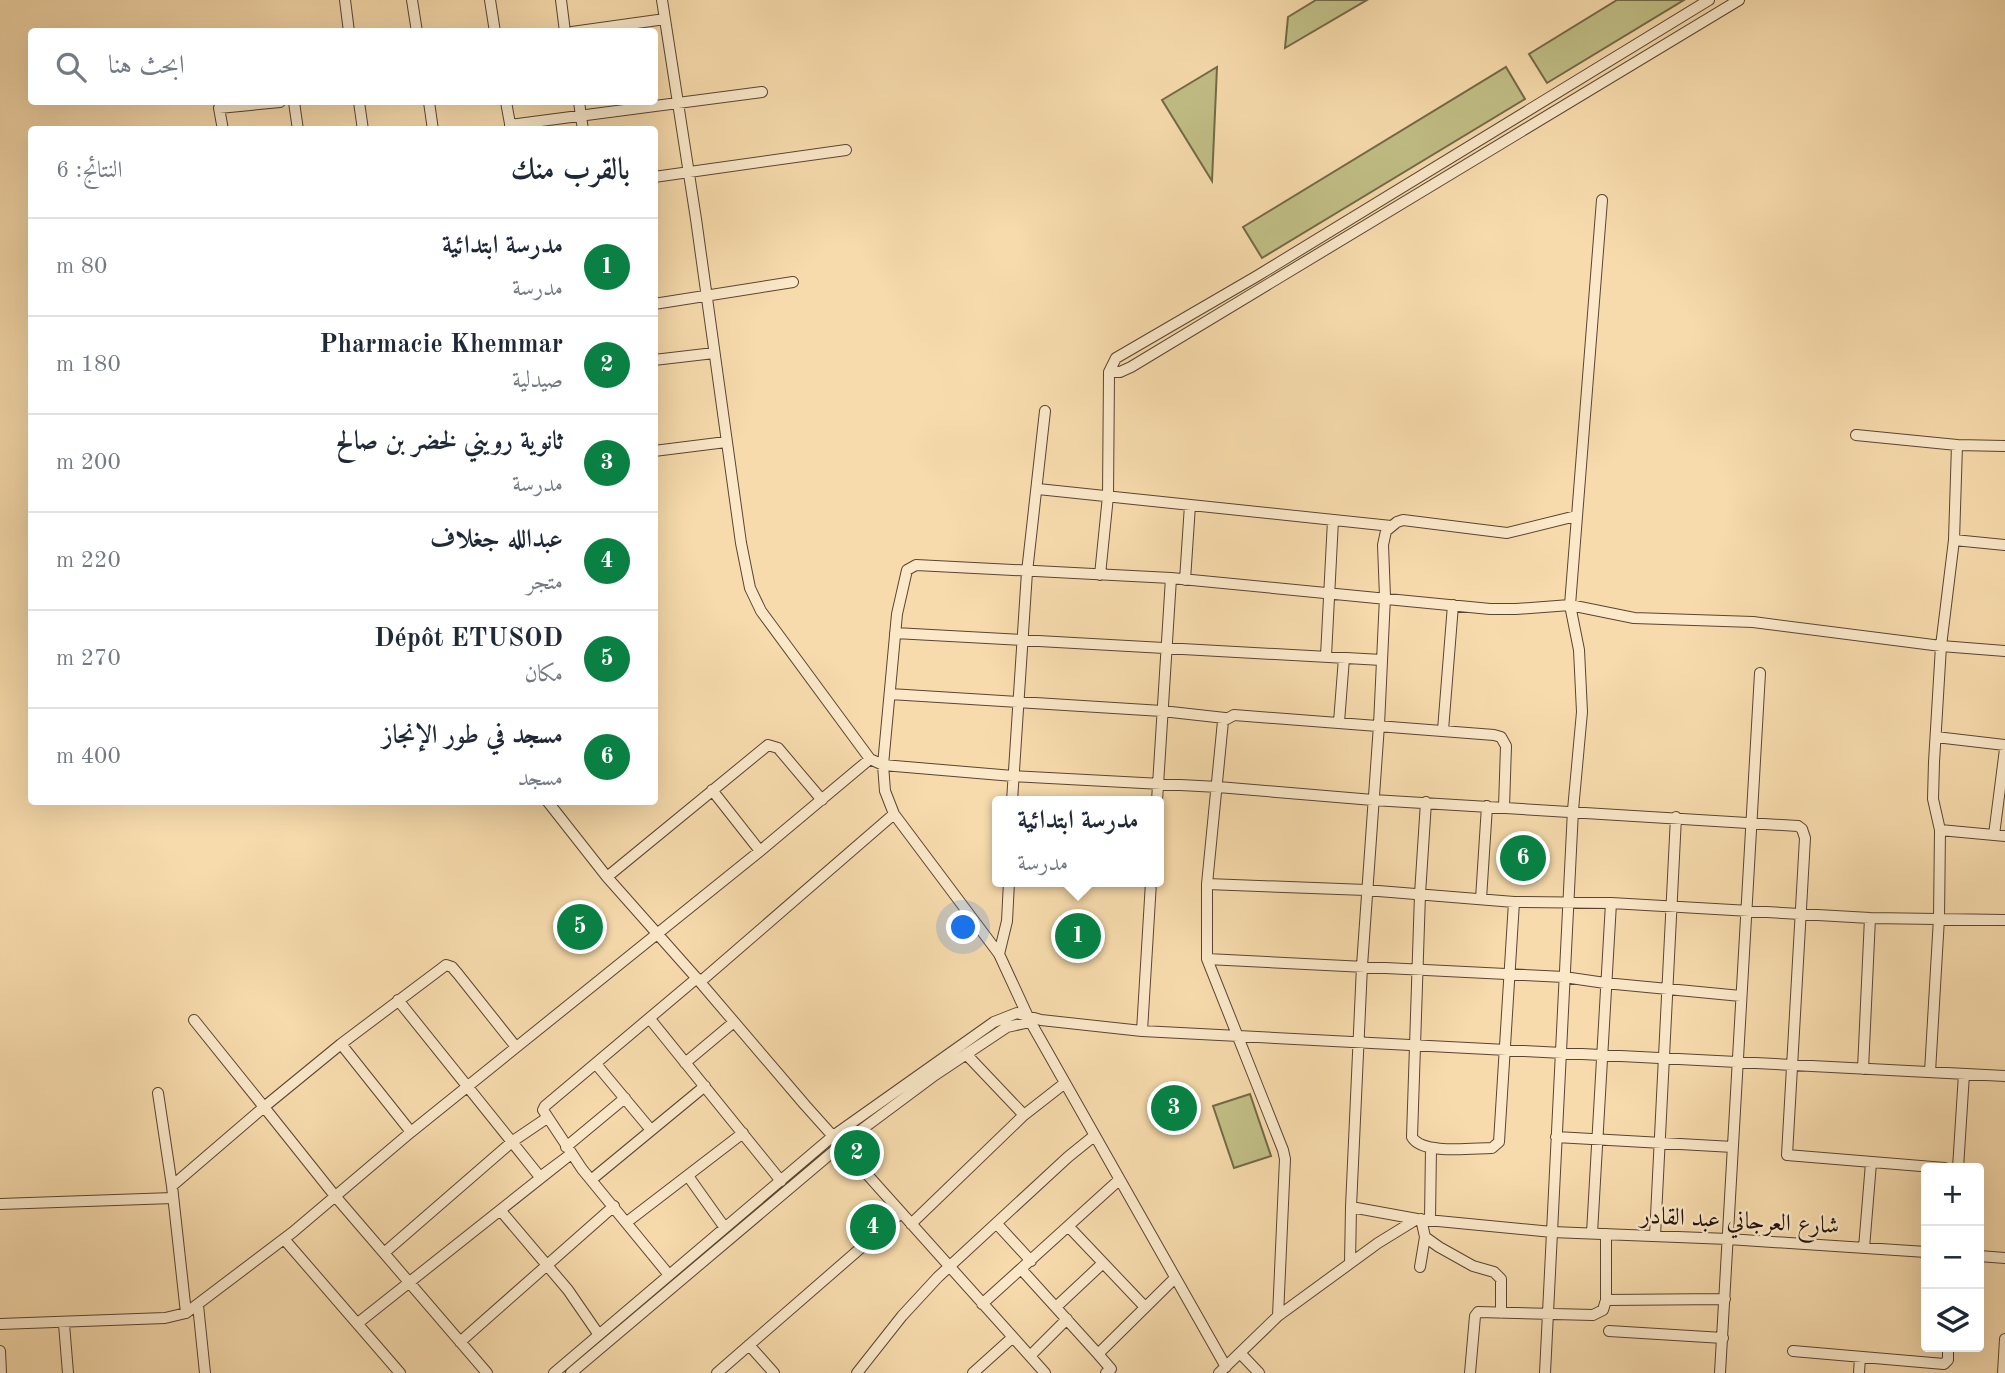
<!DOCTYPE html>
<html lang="ar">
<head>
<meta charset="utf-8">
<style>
	body { margin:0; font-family:"Old Standard TT",Amiri,serif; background:#f6f6f7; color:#1f2937; direction:rtl }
	.controls { position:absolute; right:21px; bottom:21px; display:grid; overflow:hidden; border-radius:7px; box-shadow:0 7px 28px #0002 }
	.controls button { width:63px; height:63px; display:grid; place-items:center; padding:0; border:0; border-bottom:2px solid #e0e1e3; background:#fff; color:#1f2937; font:35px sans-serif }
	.you { position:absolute; left:964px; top:928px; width:24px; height:24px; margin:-18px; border:5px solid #fff; border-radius:50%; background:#1a73e8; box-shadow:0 0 0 10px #1a73e833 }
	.badge { display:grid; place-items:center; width:46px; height:46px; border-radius:50%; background:#0b8043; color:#fff; font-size:23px; font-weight:700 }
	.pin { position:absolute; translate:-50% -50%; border:4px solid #fff; box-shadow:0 2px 7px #0006 }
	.popup { position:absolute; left:992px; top:796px; width:172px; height:91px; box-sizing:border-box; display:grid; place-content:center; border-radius:7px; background:#fff; filter:drop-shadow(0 2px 5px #0005); font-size:23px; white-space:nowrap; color:#747a83 }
	.popup b { font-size:26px; color:#1f2937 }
	.popup::after { content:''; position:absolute; left:50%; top:100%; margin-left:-14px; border:14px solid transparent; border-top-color:#fff }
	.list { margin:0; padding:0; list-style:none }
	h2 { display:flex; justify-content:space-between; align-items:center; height:91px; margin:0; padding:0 28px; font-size:30px }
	h2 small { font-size:23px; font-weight:400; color:#747a83 }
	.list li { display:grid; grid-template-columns:46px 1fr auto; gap:21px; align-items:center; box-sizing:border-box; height:98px; padding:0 28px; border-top:2px solid #e0e1e3 }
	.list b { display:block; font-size:26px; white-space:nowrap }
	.list p { margin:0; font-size:23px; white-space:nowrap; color:#747a83 }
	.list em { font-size:23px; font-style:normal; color:#747a83 }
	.icon { flex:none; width:38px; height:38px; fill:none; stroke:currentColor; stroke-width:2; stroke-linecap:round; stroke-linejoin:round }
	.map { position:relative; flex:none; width:2005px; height:1373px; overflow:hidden; direction:ltr }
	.search { position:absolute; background:#fff; box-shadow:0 7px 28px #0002; left:28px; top:28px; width:630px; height:77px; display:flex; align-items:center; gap:18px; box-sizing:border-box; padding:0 24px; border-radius:7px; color:#747a83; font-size:26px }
	.panel { position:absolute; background:#fff; box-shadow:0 7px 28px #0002; left:28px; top:126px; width:630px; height:679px; border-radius:7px; direction:rtl }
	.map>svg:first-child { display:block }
	.green { fill:#c1bf86; stroke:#726948; stroke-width:2 }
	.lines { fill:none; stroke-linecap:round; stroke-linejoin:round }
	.street-casing { stroke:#594532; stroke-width:12 }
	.street { stroke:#fae8c9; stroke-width:10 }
	.labels { text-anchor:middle; stroke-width:5; stroke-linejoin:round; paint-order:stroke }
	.street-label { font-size:24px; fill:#24130a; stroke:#fae8c9 }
</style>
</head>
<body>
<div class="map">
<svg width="2005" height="1373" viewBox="0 0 2005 1373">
	<rect width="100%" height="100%" fill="#f7dbac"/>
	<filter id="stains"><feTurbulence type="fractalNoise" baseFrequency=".00286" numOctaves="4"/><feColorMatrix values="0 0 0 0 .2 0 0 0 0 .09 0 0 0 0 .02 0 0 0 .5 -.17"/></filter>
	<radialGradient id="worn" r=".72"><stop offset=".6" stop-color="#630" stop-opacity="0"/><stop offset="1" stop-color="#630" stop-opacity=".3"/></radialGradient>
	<!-- green -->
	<path class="green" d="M1316,0H1367L1285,48L1288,17Z
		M1617,0H1684L1547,83L1529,54Z
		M1217,67L1212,181L1162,100Z
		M1506,67L1525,99L1262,258L1243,227Z
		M1250,1094L1271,1156L1234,1168L1213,1106Z"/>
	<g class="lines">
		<!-- street casing -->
		<g class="street-casing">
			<path id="street" d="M345,0L349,32
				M412,0L417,32
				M490,0L495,32
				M561,0L565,32
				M662,0L696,219L741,543L750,588L761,611L870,759L883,765L1013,776L1218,787L1373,800L1798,826L1802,829L1805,838L1787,1155L1945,1168
				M572,32L665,19
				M294,102L298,130
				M359,102L363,130
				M429,102L433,130
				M506,102L511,129
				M579,102L583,130
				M510,125L762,92
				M223,130L219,108L280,102
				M654,177L846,150
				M654,304L793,282
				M654,360L714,353
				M1109,372H1120L1131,367L1739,0
				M1856,435L1957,445
				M2005,446L1957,445L1954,540L1941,646L1934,762L1933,799L1940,830L2005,836
				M654,451L726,442
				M1038,489L1391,526
				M1954,540L2005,545
				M1100,575L1108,496L1109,372L1116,358L1257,276L1709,0
				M1185,580L1190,505
				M895,633L1382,660
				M1326,656L1333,520
				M890,694L1162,711L1225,718
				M1339,722L1344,658
				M1443,730L1453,605
				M1936,737L2005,745
				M712,790L760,851
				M1012,801L1027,572L1045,411
				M1157,801L1171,578
				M548,802L607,877L700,982L805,1105L1045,1373
				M1426,802L1420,894L1412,1137C1422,1155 1473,1148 1492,1148L1499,1142L1514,902
				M1994,835L2005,749
				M607,877L768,745L778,748L822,800
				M1207,884L1366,890L1514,902L1611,903L1870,918L2005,920
				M1481,899L1487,806
				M999,954L1007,921L1009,882
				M1207,959L1564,977L1605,983L1741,996
				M700,982L894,814
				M650,1019L781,1181
				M1142,1031L1151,882
				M341,1044L411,1132
				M966,1054L1024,1115
				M685,1063L734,1022
				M596,1064L651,1130
				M1863,1069L1870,918
				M1930,1072L1939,918L1940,830
				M158,1093L172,1186L186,1313
				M1556,1137L1733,1147
				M566,1147L625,1098
				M1958,1168L1964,1074
				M688,1176L725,1228
				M591,1180L705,1086
				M172,1186L264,1107L194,1020
				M0,1204L173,1198
				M501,1211L568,1290L599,1335
				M1417,1219L1351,1207L1362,966L1379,725L1385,597L1383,545L1386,531L1397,522L1403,520L1507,533L1576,516
				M1421,1219L1425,1237L1439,1247L1473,1266L1494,1272L1501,1279V1313
				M1430,1219L1431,1148
				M627,1222L743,1133
				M911,1224L1024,1115L1065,1083
				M997,1224L1031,1261
				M1069,1227L1145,1307
				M1592,1233L1611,903
				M1606,1234V1300L1725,1299
				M1655,1236L1676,817
				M284,1239L400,1373
				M1864,1248L1871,1163
				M384,1253L513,1141L547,1118
				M1979,1256L2005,1258
				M1350,1263L1351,1207
				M1420,1267L1425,1237
				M1021,1269L1098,1354
				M669,1275L582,1169L543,1110L545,1106L697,978
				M982,1304L1119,1180
				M198,1305L205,1373
				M1056,1307L1103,1263
				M1278,1316L1285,1159L1283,1150L1207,959V884L1223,721L1234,715L1494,735L1501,737L1506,746L1504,807
				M358,1323L571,1154L540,1177L398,1000
				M0,1324L165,1318L186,1313L293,1232L411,1132L760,851L870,759
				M64,1324L68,1373
				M1609,1331L1723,1338
				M460,1342L614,1206
				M749,1345L774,1373
				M0,1351L1,1373
				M1793,1351L1944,1364L1948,1360V1347
				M1240,1353L1259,1373
				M1030,1356L1067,1319
				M1226,1367L1030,1021L999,954L894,814L885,791L883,765L897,614L907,570L916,565L1171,578L1490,609H1516L1570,605L1634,618L1753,622L1941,646L2005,651
				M487,1373L335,1196L264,1107L341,1044L446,965L452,967L458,974L516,1047
				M554,1373L833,1136L994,1022L1017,1013L1041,1020L1142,1031L2005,1076
				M571,1373L841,1145L935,1075L1007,1027L1034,1021
				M717,1373L901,1213
				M857,1373L902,1316L938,1277L1068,1157L1094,1136
				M973,1373L1013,1337
				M1106,1373L1111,1369L1098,1354L1175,1278
				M1219,1373L1278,1316L1378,1243L1417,1219L1552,1232L1728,1239L1926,1252
				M1470,1373L1475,1316L1478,1312L1593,1315L1603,1310L1606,1300
				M1545,1373L1573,810L1582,712L1579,650L1570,605L1602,200
				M1720,1373L1760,673
				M1859,1373L1860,1357
				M2003,1373L2005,1339"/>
		</g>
		<!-- street -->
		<use href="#street" class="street"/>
	</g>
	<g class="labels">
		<!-- street labels -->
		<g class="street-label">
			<text transform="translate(1740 1220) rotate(3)" y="8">شارع العرجاني عبد القادر</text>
		</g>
	</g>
	<rect width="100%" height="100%" filter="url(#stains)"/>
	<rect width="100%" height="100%" fill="url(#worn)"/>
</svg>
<div class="controls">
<button>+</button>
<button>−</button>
<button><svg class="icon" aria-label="layers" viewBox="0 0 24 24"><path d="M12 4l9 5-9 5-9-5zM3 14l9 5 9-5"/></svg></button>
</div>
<div class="you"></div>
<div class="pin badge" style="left:1078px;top:936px">1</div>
<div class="popup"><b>مدرسة ابتدائية</b>مدرسة</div>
<div class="pin badge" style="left:857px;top:1153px">2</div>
<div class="pin badge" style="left:1174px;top:1108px">3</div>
<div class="pin badge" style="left:873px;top:1227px">4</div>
<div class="pin badge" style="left:580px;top:927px">5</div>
<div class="pin badge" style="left:1523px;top:858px">6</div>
<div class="search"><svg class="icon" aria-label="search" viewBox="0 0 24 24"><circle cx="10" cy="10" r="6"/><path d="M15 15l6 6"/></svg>ابحث هنا</div>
<section class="panel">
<h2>بالقرب منك<small>النتائج: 6</small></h2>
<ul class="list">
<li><span class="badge">1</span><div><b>مدرسة ابتدائية</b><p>مدرسة</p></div><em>80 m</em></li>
<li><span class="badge">2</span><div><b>Pharmacie Khemmar</b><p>صيدلية</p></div><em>180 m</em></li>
<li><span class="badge">3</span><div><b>ثانوية رويني لخضر بن صالح</b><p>مدرسة</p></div><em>200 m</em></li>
<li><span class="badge">4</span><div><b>عبدالله جغلاف</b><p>متجر</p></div><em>220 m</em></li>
<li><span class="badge">5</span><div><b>Dépôt ETUSOD</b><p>مكان</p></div><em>270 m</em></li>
<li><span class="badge">6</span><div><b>مسجد في طور الإنجاز</b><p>مسجد</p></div><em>400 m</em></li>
</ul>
</section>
</div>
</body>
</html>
